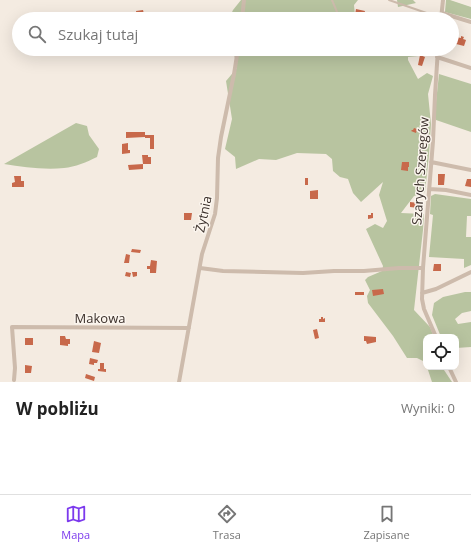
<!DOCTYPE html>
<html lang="pl">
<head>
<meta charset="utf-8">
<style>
	body { margin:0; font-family:"Open Sans",sans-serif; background:#f6f6f6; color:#222 }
	.controls { position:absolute; right:12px; bottom:12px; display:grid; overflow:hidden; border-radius:8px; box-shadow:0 4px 16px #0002 }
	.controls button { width:36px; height:36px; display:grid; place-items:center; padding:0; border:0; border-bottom:1px solid #e0e0e0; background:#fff; color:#222; font:20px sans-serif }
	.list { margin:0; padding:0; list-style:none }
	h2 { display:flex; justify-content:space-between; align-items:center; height:52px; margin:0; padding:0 16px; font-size:17px }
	h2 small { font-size:13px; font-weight:400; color:#767676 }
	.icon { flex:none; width:22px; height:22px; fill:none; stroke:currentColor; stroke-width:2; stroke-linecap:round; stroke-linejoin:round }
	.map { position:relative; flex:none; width:471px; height:382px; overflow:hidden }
	.search { position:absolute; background:#fff; box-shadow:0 4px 16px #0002; left:12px; right:12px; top:12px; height:44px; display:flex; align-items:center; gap:10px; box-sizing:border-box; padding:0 14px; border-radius:22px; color:#767676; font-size:15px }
	.sheet { height:112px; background:#fff }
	nav { display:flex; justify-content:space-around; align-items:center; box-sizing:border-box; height:56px; border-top:1px solid #e0e0e0; background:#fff; font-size:11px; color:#767676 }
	nav a { display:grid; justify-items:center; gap:2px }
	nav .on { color:#7c3aed }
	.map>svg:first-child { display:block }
	.green { fill:#b8c4a0 }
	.building { fill:#c8694b }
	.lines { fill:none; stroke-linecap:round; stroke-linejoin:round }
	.service { stroke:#cdbbac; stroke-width:2 }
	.minor { stroke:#cdbbac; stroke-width:4 }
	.labels { text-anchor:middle; stroke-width:3; stroke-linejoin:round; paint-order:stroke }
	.street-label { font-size:13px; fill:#3b302b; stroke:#fbf5ee }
</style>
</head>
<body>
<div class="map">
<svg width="471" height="382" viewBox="0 0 471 382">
	<rect width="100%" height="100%" fill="#f4ebe1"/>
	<!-- green -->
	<path class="green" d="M241,0H358L354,5L355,16L354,19H229L233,10Z
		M397,0H413L416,3L398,7Z
		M446,0H450L471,7V19L445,12Z
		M233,49H419V56L408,57V60L418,79L427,73L433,76L428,94L431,124L429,155L425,192L414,196L401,213L424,214L423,230L414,310L430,327L434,337H426V364L425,362L417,358H407L393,336L368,303L367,296L370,290L365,280L368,277L382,271L383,266L366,229L375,224L383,228L387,221L379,195L383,182L361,202L353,193L348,179L340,177L333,171L332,159L326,154L297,153L276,160L259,159L236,169L235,157L225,149L232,119L226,81L237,68Z
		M439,74L471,84V132L436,120V102Z
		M76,123L87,126L89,135L99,149L97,157C87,162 75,167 64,168C44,170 23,167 4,164Z
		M435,194L471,199V216H467L466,237H471V265L464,268V259L429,257L433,215L430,214L431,196Z
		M465,292H471V311L462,313L455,319L458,324L471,322V347L456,348V337H441L432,315L434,303L443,297Z
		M427,367H442L452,382H432Z"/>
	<!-- building -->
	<path class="building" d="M356,9L365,11L364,15H362L361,17L355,15Z
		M143,10L145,18L137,19L136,11Z
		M461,36L464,37L463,39L466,40L464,46L456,44L454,42L456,37L461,38Z
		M420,55L425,57L422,66L418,65Z
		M414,128L417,129L416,133L411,131L412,130H413Z
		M126,132H145V135H154V149H150V138H145V137L126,138Z
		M128,143V150H130V153L122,154V144Z
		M142,155H148V157H151V164H143Z
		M402,162H409V167H408V171L401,170Z
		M143,164V169L129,170L128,165Z
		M438,174H445L444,185H438Z
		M14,176H21V181H24V187H12V183L15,182Z
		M305,178H308V185H305Z
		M467,179H471V187L465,186Z
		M318,190V199H310V191Z
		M410,202L419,203V208L410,207Z
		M184,213H192L191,220H184Z
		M371,213H373V218L368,219V215H371Z
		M132,249L141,250L140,253L131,252Z
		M126,254L130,255L129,263H124Z
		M151,260L157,261L156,273H150V269H147V266H150Z
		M434,264H441V271H433Z
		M126,272L131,273L130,277L125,276Z
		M132,272H137V276L133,277Z
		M383,289L384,294L373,296L372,290Z
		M355,292H364V295H355Z
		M321,317H323V319L325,318V322H319V319H321Z
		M317,329L319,338L315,339L313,330Z
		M60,336H65L66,339H70V344H68V346L60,345Z
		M364,336L376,337V342L367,344L366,341H364Z
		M25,338H33V345H25Z
		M94,341L101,343L99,353L92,352Z
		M90,358L98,360L97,363H94V365L89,364Z
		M100,363H104V369H106V372L98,371V369H100Z
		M25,365L32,366L31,373H25Z
		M86,374L95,377L94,381L85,378Z"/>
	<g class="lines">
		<!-- service -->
		<path class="service" d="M332,0L340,19
			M389,0L441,18
			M421,49L437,54"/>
		<!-- minor -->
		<path class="minor" d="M442,13L471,22
			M242,19L244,0
			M441,19L443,0
			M437,57L471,68
			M431,162L471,170
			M429,189L446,190L471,195
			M200,268L223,271L303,273L334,271H364L399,268H423
			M422,293L436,289L471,272
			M436,337L424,309L422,299L423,268L433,141L435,95L438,49
			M449,367L456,382
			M14,380L15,368L12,327L189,328
			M179,382L202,254L215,214L217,198L218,158L221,137L234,74L238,49"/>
	</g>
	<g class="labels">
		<!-- street labels -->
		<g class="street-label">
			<text transform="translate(420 171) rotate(-86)" y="5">Szarych Szeregów</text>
			<text transform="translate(203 214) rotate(-78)" y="5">Żytnia</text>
			<text x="100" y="323">Makowa</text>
		</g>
	</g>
</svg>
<div class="controls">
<button><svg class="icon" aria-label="locate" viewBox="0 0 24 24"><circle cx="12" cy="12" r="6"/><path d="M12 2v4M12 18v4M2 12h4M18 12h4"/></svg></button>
</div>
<div class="search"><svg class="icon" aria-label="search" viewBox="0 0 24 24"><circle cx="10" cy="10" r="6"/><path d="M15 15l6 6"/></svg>Szukaj tutaj</div>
</div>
<section class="sheet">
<h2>W pobliżu<small>Wyniki: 0</small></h2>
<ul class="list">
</ul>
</section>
<nav>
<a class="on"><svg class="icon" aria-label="map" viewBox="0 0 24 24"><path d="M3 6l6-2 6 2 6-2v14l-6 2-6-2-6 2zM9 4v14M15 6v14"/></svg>Mapa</a>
<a><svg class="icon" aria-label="directions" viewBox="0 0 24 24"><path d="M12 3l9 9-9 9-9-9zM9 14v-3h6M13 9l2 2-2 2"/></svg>Trasa</a>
<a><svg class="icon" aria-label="saved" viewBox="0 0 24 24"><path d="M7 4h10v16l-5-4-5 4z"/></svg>Zapisane</a>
</nav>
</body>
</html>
